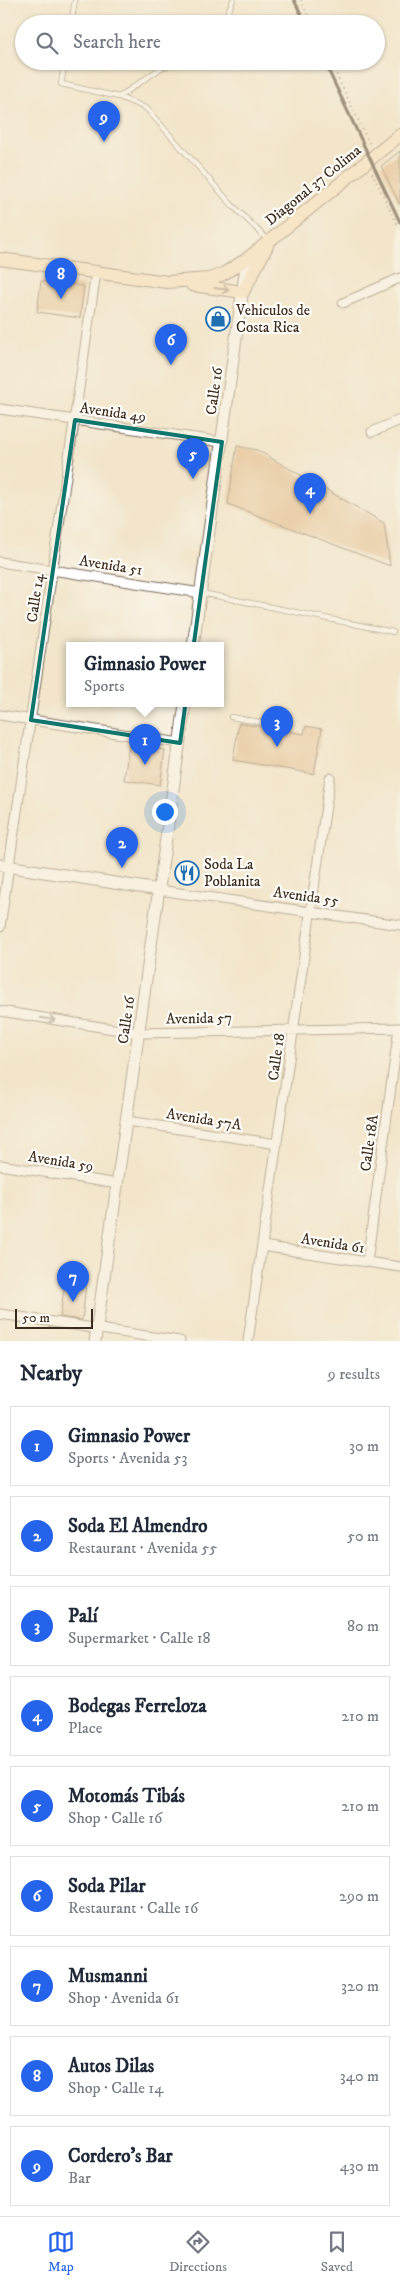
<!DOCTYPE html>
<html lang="en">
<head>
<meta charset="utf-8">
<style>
	body { margin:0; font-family:"IM FELL DW Pica",serif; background:#f2f2f3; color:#1f2937 }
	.scale { position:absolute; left:15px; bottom:12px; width:78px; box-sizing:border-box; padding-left:5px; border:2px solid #3b2a1e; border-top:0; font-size:14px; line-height:18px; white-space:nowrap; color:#3b2a1e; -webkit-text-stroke:4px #fdfcf7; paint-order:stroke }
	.you { position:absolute; left:164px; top:811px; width:18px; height:18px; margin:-12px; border:4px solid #fff; border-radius:50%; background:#1a73e8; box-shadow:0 0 0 8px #1a73e833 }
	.badge { display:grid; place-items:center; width:32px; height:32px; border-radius:50%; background:#2563eb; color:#fff; font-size:16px; font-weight:700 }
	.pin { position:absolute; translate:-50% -41px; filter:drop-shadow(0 1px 2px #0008) }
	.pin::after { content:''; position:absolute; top:26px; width:18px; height:15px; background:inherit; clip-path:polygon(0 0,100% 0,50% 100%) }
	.popup { position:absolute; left:66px; top:642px; width:158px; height:65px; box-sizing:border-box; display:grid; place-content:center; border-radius:0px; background:#fff; filter:drop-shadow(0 1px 4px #0005); font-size:16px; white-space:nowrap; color:#747a83 }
	.popup b { font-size:19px; color:#1f2937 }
	.popup::after { content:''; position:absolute; left:50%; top:100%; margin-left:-10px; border:10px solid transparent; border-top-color:#fff }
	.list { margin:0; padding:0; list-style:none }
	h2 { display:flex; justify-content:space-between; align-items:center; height:65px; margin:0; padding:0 20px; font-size:21px }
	h2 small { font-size:16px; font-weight:400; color:#747a83 }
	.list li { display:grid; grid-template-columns:32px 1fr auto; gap:15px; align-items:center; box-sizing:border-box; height:80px; margin:0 10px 10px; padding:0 10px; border:1px solid #e0e1e3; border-radius:0px }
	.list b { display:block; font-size:19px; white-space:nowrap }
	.list p { margin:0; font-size:16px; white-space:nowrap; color:#747a83 }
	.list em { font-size:16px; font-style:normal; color:#747a83 }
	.icon { flex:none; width:28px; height:28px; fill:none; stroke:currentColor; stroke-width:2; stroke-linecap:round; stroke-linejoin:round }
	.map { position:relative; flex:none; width:400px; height:1341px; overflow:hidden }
	.search { position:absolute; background:#fff; box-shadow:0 1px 4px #0004; left:15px; right:15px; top:15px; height:55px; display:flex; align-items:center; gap:12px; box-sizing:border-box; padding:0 18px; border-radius:28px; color:#747a83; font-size:19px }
	.sheet { height:875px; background:#fff }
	nav { display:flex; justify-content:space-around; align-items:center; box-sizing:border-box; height:70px; border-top:1px solid #e0e1e3; background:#fff; font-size:14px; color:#747a83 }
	nav a { display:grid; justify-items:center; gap:2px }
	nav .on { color:#2563eb }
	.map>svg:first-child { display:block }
	.building { fill:#dfb380 }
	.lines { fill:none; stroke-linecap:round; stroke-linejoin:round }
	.service-casing { stroke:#7b6b5b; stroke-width:6 }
	.minor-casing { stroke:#7b6b5b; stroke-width:11 }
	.tertiary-casing { stroke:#7b6b5b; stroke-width:13 }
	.secondary-casing { stroke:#7b6b5b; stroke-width:14 }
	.path { stroke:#7b6b5b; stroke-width:2; stroke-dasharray:1 4; stroke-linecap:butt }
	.service { stroke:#fff; stroke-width:4.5 }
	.minor { stroke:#fff; stroke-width:9 }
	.tertiary { stroke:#fff; stroke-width:11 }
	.secondary { stroke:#fde5c5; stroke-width:12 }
	.rail { stroke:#3b2a1e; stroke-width:3 }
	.oneway { stroke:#9c8872 }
	.oneway2 { stroke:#a79f9a }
	.marked { fill:none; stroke:#0f766e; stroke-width:4; stroke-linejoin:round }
	.labels { text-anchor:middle; stroke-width:4.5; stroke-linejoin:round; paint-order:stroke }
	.street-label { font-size:15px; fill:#3b2a1e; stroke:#fdfcf7 }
	.poi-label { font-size:15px; fill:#3b2a1e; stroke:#fdfcf7; text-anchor:start }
</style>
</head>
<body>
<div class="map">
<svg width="400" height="1341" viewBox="0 0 400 1341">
	<rect width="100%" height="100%" fill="#fdfcf7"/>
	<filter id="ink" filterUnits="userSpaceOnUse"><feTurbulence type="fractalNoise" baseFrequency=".02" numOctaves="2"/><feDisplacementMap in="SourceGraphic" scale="10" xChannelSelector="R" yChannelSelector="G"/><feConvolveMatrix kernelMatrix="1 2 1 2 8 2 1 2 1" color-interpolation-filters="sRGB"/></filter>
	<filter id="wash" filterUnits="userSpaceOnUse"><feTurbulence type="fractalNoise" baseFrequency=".0096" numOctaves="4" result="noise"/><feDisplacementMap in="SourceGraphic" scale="20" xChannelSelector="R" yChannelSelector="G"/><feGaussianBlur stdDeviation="1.12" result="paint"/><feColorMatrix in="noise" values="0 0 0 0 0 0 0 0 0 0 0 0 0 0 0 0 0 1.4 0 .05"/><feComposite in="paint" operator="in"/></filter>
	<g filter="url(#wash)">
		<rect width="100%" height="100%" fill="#f2e5cb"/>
		<g id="blocks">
			<!-- building -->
			<path class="building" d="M400,151V205L381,166Z
				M41,281L84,286L80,318L37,312Z
				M237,446L257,450L384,523L390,566L228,504Z
				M239,723L304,734L306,726L322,729L314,774L233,760Z
				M129,744L165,750L160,785L124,780Z
				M65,1282L86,1285L82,1320L60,1317Z"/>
		</g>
	</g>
	<g filter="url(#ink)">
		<use href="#blocks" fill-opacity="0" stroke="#7b6b5b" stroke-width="1"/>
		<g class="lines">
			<!-- service casing -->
			<g class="service-casing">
				<path id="service" d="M71,24L75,0
					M223,24L233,0
					M65,61L61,84L119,97L146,108L232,205L268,240
					M119,97L161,68L181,61
					M202,593L393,632
					M231,717L282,726"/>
			</g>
			<!-- minor casing -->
			<g class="minor-casing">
				<path id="minor" d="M343,303L400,278
					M0,409L222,442
					M372,432L400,420
					M0,562L201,593
					M0,715L180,743
					M159,890L400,925
					M0,927L96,272
					M0,1011L139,1033L400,1028
					M127,1121L277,1144
					M0,1165L118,1184
					M262,1246L400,1267
					M367,1262L399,1028
					M0,1314L180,1341
					M248,1341L330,778"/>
			</g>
			<!-- tertiary casing -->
			<g class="tertiary-casing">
				<path id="tertiary" d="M193,646L247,259
					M0,865L159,890
					M95,1341L185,704"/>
			</g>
			<!-- secondary casing -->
			<g class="secondary-casing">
				<path id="secondary" d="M0,259L167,282L209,279L223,274L247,259L400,135
					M192,285L243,292L267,246"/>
			</g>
			<!-- path -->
			<path class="path" d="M301,0L312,24
				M330,61L370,145
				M372,173L400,230"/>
			<!-- service -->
			<use href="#service" class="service"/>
			<!-- minor -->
			<use href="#minor" class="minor"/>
			<!-- tertiary -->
			<use href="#tertiary" class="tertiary"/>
			<!-- secondary -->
			<use href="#secondary" class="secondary"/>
			<!-- rail -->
			<path class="rail" d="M294,0L306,24
				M324,61L400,222"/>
		</g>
		<!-- one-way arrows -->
		<defs><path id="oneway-shaft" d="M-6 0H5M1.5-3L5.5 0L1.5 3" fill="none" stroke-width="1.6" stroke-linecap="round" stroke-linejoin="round" transform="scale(1.25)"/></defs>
		<use class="oneway" href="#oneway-shaft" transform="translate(222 289) rotate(8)"/>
		<use class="oneway2" href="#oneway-shaft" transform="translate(48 1019) rotate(9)"/>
	</g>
	<!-- marked area -->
	<path d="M0 0H400V1341H0ZM75,420L222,442L180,743L31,720Z" fill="#f2e5cb" fill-opacity=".55" fill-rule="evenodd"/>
	<path class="marked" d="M75,420L222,442L180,743L31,720Z"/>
	<!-- icons -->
	<defs>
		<g id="shop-ring" transform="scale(1.25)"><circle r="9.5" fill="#fdfcf7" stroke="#1f6fb2" stroke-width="1.5"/><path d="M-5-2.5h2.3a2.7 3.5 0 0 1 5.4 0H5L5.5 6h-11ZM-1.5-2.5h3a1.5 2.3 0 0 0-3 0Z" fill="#1f6fb2"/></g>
		<g id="restaurant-ring" transform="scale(1.25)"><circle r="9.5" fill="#fdfcf7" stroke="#1f6fb2" stroke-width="1.5"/><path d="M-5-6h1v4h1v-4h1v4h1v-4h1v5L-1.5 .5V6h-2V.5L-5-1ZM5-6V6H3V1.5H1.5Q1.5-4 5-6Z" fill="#1f6fb2"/></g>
	</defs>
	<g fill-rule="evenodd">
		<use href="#shop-ring" x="218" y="319"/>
		<use href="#restaurant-ring" x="187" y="873"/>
	</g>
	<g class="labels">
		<!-- street labels -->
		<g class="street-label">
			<text transform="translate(313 185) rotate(-39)" y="5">Diagonal 37 Colima</text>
			<text transform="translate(214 391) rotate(-82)" y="5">Calle 16</text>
			<text transform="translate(113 412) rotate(8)" y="5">Avenida 49</text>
			<text transform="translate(111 565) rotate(9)" y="5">Avenida 51</text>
			<text transform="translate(35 598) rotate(-82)" y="5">Calle 14</text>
			<text transform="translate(306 896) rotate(8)" y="5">Avenida 55</text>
			<text transform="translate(199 1018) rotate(-1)" y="5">Avenida 57</text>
			<text transform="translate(126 1020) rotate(-82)" y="5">Calle 16</text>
			<text transform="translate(276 1057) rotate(-82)" y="5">Calle 18</text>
			<text transform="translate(204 1119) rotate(9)" y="5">Avenida 57A</text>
			<text transform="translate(369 1143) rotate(-82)" y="5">Calle 18A</text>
			<text transform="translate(61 1161) rotate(9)" y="5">Avenida 59</text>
			<text transform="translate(333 1243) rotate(9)" y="5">Avenida 61</text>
		</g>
		<!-- poi labels -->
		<g class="poi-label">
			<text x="236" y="315">Vehiculos de<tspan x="236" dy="17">Costa Rica</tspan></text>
			<text x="204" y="869">Soda La<tspan x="204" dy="17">Poblanita</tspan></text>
		</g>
	</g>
</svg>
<div class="scale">50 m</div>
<div class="you"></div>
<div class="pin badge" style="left:145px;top:765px">1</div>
<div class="popup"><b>Gimnasio Power</b>Sports</div>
<div class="pin badge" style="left:122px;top:868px">2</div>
<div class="pin badge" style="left:277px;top:747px">3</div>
<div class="pin badge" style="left:310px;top:514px">4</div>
<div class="pin badge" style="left:193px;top:479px">5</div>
<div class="pin badge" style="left:171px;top:365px">6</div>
<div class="pin badge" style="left:73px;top:1302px">7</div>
<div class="pin badge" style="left:61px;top:299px">8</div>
<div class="pin badge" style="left:104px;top:142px">9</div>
<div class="search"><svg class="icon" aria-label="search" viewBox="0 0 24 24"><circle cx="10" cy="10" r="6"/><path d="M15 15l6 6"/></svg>Search here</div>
</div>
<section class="sheet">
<h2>Nearby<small>9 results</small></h2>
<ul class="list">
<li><span class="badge">1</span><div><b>Gimnasio Power</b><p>Sports · Avenida 53</p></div><em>30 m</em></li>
<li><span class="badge">2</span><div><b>Soda El Almendro</b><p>Restaurant · Avenida 55</p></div><em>50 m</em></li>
<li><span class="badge">3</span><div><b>Palí</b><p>Supermarket · Calle 18</p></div><em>80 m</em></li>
<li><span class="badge">4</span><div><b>Bodegas Ferreloza</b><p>Place</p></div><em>210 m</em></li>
<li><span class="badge">5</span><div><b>Motomás Tibás</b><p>Shop · Calle 16</p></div><em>210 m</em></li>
<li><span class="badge">6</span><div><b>Soda Pilar</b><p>Restaurant · Calle 16</p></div><em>290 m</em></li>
<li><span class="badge">7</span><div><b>Musmanni</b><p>Shop · Avenida 61</p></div><em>320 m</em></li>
<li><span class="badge">8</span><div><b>Autos Dilas</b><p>Shop · Calle 14</p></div><em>340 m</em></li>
<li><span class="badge">9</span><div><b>Cordero's Bar</b><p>Bar</p></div><em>430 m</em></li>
</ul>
</section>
<nav>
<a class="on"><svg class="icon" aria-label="map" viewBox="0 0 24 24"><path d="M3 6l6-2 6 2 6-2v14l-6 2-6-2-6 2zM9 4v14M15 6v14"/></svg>Map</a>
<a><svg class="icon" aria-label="directions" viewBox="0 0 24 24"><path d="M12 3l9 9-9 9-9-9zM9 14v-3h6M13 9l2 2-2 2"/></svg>Directions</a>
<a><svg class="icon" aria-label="saved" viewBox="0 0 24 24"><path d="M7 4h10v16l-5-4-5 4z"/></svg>Saved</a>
</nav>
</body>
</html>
